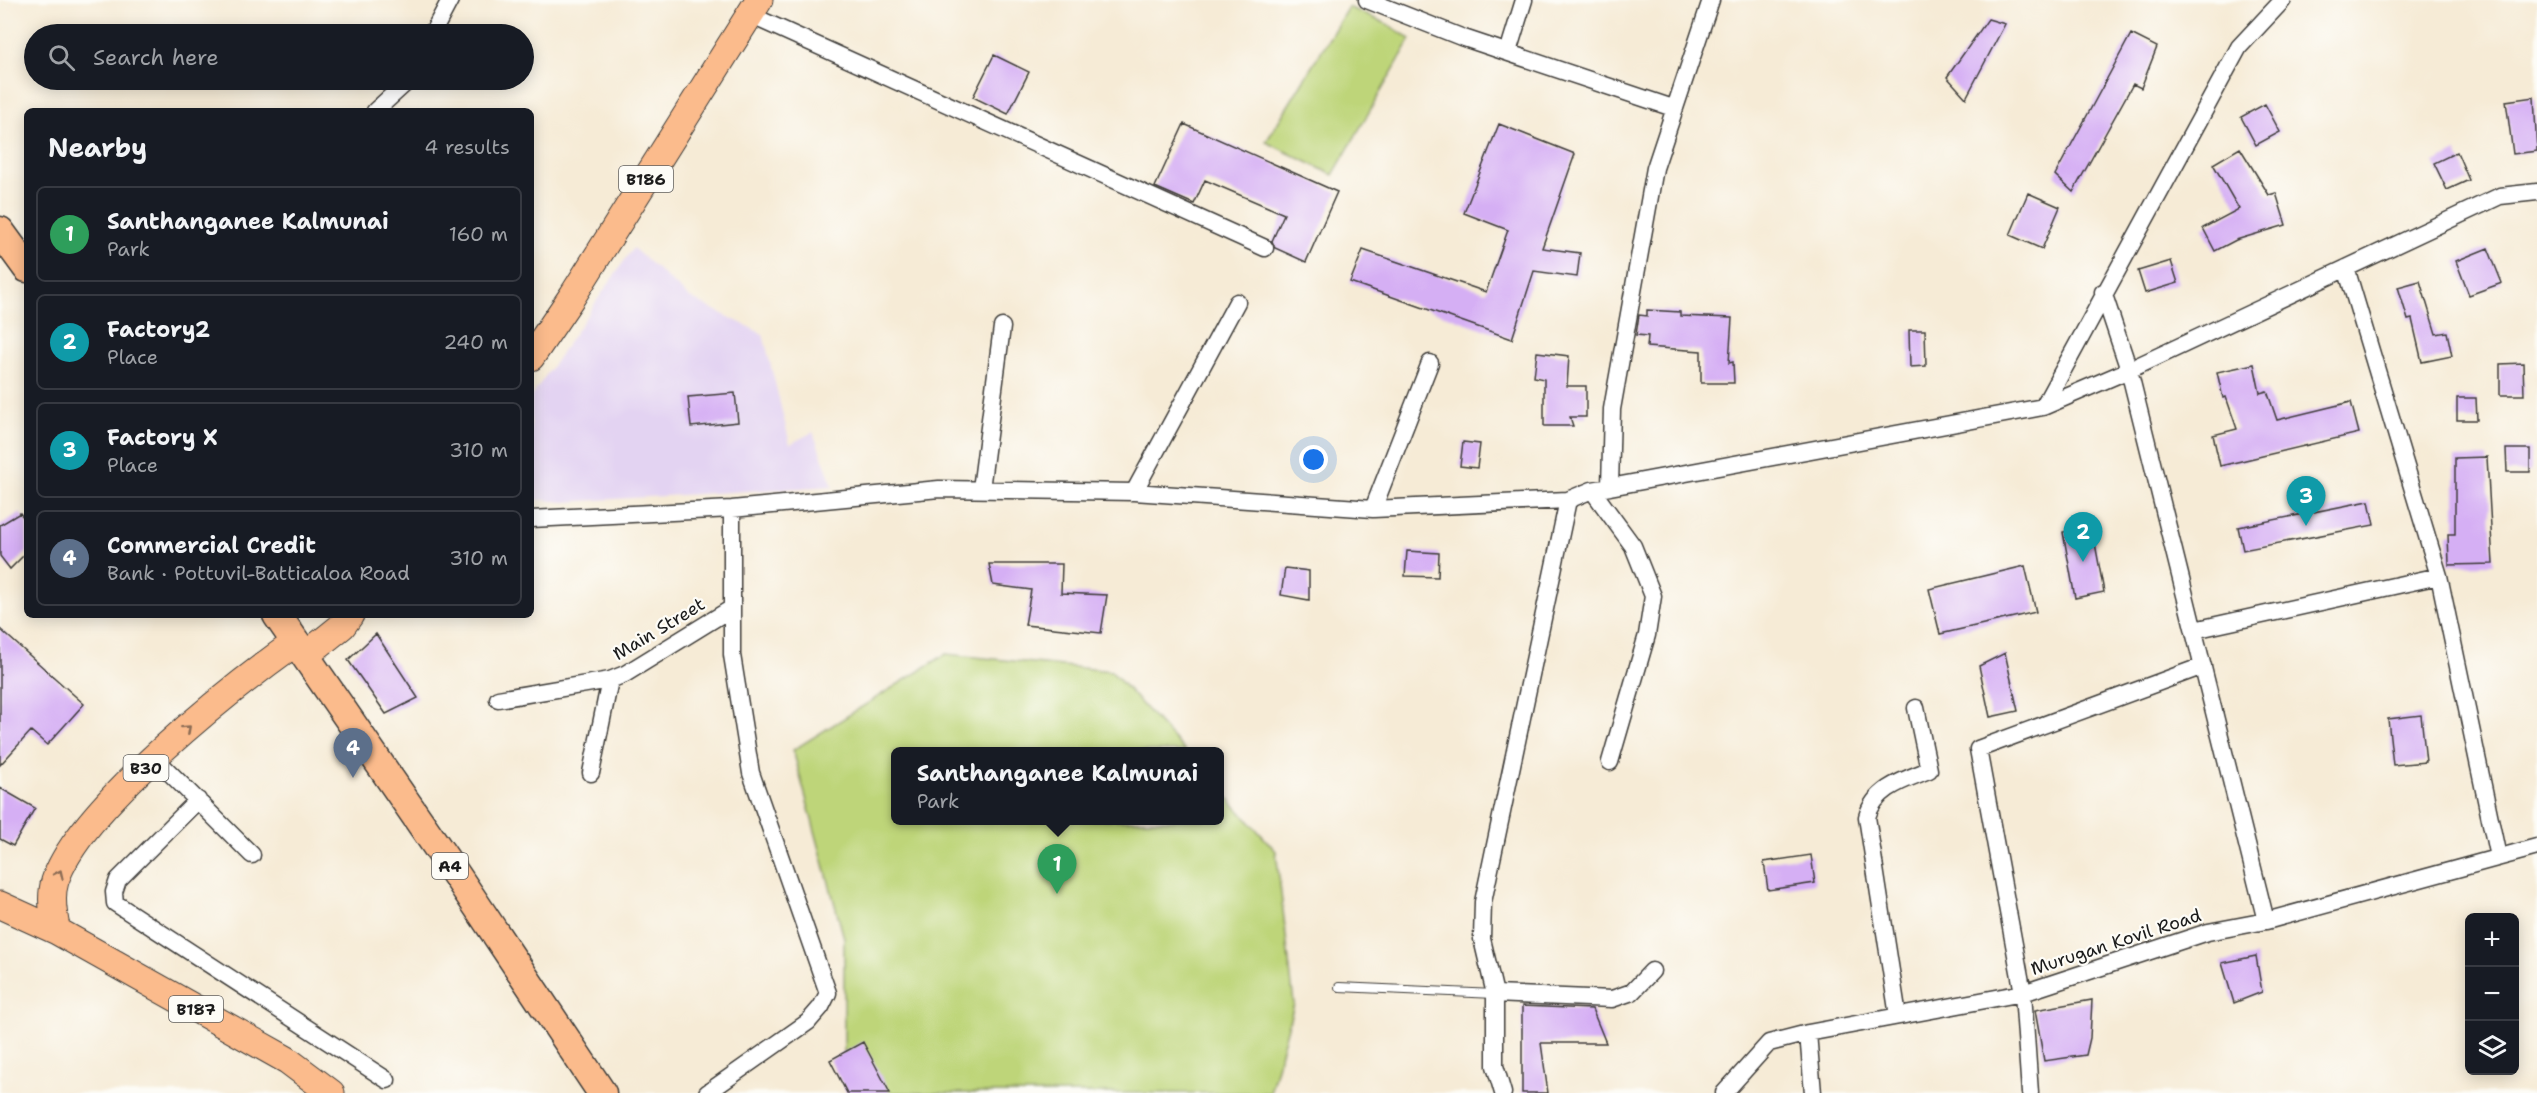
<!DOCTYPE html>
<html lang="en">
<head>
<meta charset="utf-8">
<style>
	body { margin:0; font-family:"Shantell Sans",sans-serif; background:#242831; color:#f1f3f6 }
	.controls { position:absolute; right:18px; bottom:18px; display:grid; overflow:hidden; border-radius:9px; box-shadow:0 3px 15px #0003 }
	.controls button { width:54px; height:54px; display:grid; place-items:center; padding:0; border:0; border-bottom:2px solid #363941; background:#171b24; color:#f1f3f6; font:30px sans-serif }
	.you { position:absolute; left:1314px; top:460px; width:21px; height:21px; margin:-15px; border:4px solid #fff; border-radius:50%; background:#1a73e8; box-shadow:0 0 0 9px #1a73e833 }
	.badge { display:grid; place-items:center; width:39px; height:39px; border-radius:50%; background:#d1495b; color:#fff; font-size:20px; font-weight:700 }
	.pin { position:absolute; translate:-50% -50px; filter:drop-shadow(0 2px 3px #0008) }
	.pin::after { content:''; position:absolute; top:32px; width:21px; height:18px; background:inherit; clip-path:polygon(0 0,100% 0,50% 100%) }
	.popup { position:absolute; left:891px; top:747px; width:333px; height:78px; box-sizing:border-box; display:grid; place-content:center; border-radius:9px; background:#171b24; filter:drop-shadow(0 2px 4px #0005); font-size:20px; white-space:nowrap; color:#9ea1a6 }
	.popup b { font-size:22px; color:#f1f3f6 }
	.popup::after { content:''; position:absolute; left:50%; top:100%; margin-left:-12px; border:12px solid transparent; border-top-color:#171b24 }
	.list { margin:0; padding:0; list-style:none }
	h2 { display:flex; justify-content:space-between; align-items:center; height:78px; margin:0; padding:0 24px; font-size:26px }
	h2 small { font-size:20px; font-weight:400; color:#9ea1a6 }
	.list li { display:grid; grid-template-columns:39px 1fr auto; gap:18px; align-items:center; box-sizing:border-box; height:96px; margin:0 12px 12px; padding:0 12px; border:2px solid #363941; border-radius:9px }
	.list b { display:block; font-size:22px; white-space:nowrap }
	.list p { margin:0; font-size:20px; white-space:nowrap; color:#9ea1a6 }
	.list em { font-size:20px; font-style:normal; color:#9ea1a6 }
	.icon { flex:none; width:33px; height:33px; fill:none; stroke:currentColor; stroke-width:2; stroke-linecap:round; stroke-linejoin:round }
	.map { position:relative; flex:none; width:2537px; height:1093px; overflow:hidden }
	.search { position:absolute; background:#171b24; box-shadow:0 3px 15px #0003; left:24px; top:24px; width:510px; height:66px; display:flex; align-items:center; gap:15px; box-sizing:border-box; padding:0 21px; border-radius:33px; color:#9ea1a6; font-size:22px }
	.panel { position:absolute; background:#171b24; box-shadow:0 3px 15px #0003; left:24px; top:108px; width:510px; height:510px; border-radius:9px }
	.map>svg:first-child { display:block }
	.built { fill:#e3d3f2 }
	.green { fill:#bed579; stroke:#6d784a; stroke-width:1.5 }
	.building { fill:#d5aff4 }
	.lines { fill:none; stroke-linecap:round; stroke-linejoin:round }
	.service-casing { stroke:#3d3b38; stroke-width:10 }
	.minor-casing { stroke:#3d3b38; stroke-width:19 }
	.primary-casing { stroke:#3d3b38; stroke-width:29 }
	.trunk-casing { stroke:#3d3b38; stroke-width:31 }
	.service { stroke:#fff; stroke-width:8 }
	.minor { stroke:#fff; stroke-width:16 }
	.primary { stroke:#fbbb8c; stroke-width:27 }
	.trunk { stroke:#fbbb8c; stroke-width:28 }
	.oneway { stroke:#8c6c54 }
	.labels { text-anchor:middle; stroke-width:4.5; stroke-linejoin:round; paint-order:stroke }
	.shield { fill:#fdfcf7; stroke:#605f5e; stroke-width:1.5 }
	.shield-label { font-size:16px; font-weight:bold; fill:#1c1c1c }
	.street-label { font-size:18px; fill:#1c1c1c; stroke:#fdfcf7 }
</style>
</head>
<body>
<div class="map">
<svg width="2537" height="1093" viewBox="0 0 2537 1093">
	<rect width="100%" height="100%" fill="#fdfcf7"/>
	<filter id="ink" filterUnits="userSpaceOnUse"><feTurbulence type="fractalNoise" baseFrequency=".0167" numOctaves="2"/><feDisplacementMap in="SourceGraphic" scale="12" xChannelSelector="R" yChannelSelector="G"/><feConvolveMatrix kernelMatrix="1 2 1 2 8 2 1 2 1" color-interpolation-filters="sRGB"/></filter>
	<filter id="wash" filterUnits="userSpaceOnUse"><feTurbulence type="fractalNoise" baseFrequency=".008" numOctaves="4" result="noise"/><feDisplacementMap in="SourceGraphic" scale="24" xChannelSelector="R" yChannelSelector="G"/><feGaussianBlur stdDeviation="1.35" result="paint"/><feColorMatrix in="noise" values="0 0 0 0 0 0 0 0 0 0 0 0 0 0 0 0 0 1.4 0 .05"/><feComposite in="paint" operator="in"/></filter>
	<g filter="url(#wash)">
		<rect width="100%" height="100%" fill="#f6ebd6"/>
		<!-- built -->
		<path class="built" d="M633,248L690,298L763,334L790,444L813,432L833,486L565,502L531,499V397Z"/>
		<!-- green -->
		<path class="green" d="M1348,7L1387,24L1411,39L1333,175L1266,142Z
			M946,654L1111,671L1185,751L895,752V820H1219V788L1276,851L1294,1004L1270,1093H865L844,1055V938L793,750Z"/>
		<g id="blocks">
			<!-- building -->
			<path class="building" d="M1988,19L2005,24L1966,98L1947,77Z
				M2131,34L2157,47L2141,88L2133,84L2073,192L2055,175Z
				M994,55L1029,72L1008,114L973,97Z
				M2534,97L2537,151L2513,154L2506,101Z
				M2265,104L2280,132L2256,145L2241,117Z
				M1184,124L1337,192L1306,262L1275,248L1272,241L1284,214L1205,180L1194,204L1155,187Z
				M1499,124L1575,154L1542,248L1580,253L1577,277L1534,271L1512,339L1350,282L1363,250L1486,292L1508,230L1464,213Z
				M2240,148L2269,195L2276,193L2286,225L2236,240L2215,251L2203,228L2239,209L2213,164Z
				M2457,152L2469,180L2447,190L2434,163Z
				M2028,193L2060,207L2042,249L2010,235Z
				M2488,248L2502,283L2469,295L2456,261Z
				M2171,261L2178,283L2145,293L2138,271Z
				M2420,281L2436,334L2447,332L2452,356L2422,362L2412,319L2408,320L2398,287Z
				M1647,310L1680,312V316L1732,318L1729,363L1733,362L1734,383H1701V351L1647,347L1648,336L1636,335L1639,315L1647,316Z
				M1909,330H1925L1926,366L1910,367Z
				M1537,352L1569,356L1567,386H1586V417H1570L1573,426H1544V379L1534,377Z
				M2523,363L2524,395H2500V364Z
				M2254,364L2260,393L2267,391L2277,420L2351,402L2359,433L2220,466L2213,435L2237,429L2226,397L2223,398L2217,372Z
				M735,393L738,422L691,427L688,397Z
				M2457,398H2476L2477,420H2457Z
				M1463,442L1480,444L1477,468L1460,466Z
				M2506,449H2530V472H2507Z
				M2487,457L2493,564L2449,565L2448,534H2455V458Z
				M2369,501L2374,525L2243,550L2238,527Z
				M20,513L27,522V552L10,569L0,556V525Z
				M2092,527L2104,592L2075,598L2063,532Z
				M1407,551L1439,553L1438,577L1405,576Z
				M989,564H1062L1061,593L1107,595L1101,633L1025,625L1031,590L993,585Z
				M2025,566L2036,612L1940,634L1929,589Z
				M1285,568L1309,571V600L1281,595Z
				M0,629L84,704L47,745L31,731L0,765Z
				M376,634L418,698L386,714L348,660Z
				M2005,653L2018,711L1990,717L1979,666Z
				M2421,715L2426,762L2393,765L2388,719Z
				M0,788L35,808L13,846L0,839Z
				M1811,855L1815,883L1768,890L1764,862Z
				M2256,956L2262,992L2234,1003L2222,963Z
				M2092,1000L2090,1038L2086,1055L2044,1061L2035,1010Z
				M1522,1006L1592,1009L1606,1043H1541L1548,1093H1522Z
				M863,1042L890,1093H847L830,1060Z"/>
		</g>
	</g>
	<g filter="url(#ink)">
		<use href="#blocks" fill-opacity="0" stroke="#3d3b38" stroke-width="1.5"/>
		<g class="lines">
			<!-- service casing -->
			<g class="service-casing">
				<path id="service" d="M1339,987L1495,994"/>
			</g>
			<!-- minor casing -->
			<g class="minor-casing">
				<path id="minor" d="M1367,0L1461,37L1673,108
					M750,15L1265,248
					M432,34L450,0
					M1508,52L1524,0
					M375,111L409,80
					M2346,268L2439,576L2498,857
					M2043,407L2129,370L2103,292
					M1610,487L2043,407L2239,47L2283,0
					M981,489L1002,327
					M1592,490L1633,546L1653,596L1647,635L1610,762
					M1134,492L1237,302
					M1373,509L1430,363
					M531,519L732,509L939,489L1134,492L1373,509L1568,500L1592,490L1610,487L1612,409L1655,168L1711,0
					M2194,630L2439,576
					M498,699L610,680L625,674L732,608
					M155,758L252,855
					M591,773L610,680
					M198,800L118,880L114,892L115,903L387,1080
					M2266,921L2129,370L2500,196L2537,192
					M1495,994L1612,999L1632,992L1652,971
					M1898,1016L1867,817C1875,788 1904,780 1929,770L1916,708
					M1808,1033L1813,1093
					M707,1093L808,1022L821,1007L828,993L751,773L732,655V509
					M1503,1093L1495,1066V994L1482,939L1483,902L1568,500
					M1724,1093L1769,1043L1808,1033L2023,993L2208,932L2266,921L2537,847
					M2030,1093L2023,993L1978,749L2203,666"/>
			</g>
			<!-- primary casing -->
			<g class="primary-casing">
				<path id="primary" d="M531,357L573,295L759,0
					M306,655L342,626L350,615
					M0,905L57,931L287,1060L331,1093
					M57,931C53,915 50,897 55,881C79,808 232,688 296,642"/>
			</g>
			<!-- trunk casing -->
			<g class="trunk-casing">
				<path id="trunk" d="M0,231L27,268
					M277,615L455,873L602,1093"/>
			</g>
			<!-- service -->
			<use href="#service" class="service"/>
			<!-- minor -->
			<use href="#minor" class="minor"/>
			<!-- primary -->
			<use href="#primary" class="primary"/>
			<!-- trunk -->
			<use href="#trunk" class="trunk"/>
		</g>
		<!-- one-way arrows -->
		<defs><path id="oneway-chevron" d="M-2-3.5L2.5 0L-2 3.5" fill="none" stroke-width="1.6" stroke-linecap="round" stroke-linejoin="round" transform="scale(1.5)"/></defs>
		<g class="oneway">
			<use href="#oneway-chevron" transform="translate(187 729) rotate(-42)"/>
			<use href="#oneway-chevron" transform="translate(59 874) rotate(-65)"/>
		</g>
	</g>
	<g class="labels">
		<!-- shield labels -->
		<g class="shield">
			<rect x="619" y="166" width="54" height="26" rx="4.5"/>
			<rect x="123.5" y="755" width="45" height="26" rx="4.5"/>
			<rect x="432" y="853" width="36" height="26" rx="4.5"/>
			<rect x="169" y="996" width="54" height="26" rx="4.5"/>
		</g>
		<g class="shield-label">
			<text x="646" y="185">B186</text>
			<text x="146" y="774">B30</text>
			<text x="450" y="872">A4</text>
			<text x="196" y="1015">B187</text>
		</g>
		<!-- street labels -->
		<g class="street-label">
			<text transform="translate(659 629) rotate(-31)" y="6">Main Street</text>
			<text transform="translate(2116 942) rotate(-18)" y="6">Murugan Kovil Road</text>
		</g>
	</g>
</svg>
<div class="controls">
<button>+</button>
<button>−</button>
<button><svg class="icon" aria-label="layers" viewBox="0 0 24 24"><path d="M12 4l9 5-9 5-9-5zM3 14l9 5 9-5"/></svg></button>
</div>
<div class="you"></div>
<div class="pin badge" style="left:1057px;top:894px;background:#2e9e5b">1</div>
<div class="popup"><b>Santhanganee Kalmunai</b>Park</div>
<div class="pin badge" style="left:2083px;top:562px;background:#0f9aa8">2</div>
<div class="pin badge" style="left:2306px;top:526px;background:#0f9aa8">3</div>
<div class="pin badge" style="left:353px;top:778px;background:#5c6f8a">4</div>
<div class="search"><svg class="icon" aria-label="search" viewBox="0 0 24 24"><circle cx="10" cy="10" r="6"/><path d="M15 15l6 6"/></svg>Search here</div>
<section class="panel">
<h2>Nearby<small>4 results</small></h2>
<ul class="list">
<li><span class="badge" style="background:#2e9e5b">1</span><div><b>Santhanganee Kalmunai</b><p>Park</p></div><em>160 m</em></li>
<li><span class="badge" style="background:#0f9aa8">2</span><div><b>Factory2</b><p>Place</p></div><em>240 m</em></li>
<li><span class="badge" style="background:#0f9aa8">3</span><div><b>Factory X</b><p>Place</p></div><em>310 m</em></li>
<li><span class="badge" style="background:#5c6f8a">4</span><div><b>Commercial Credit</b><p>Bank · Pottuvil-Batticaloa Road</p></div><em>310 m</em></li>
</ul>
</section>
</div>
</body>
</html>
